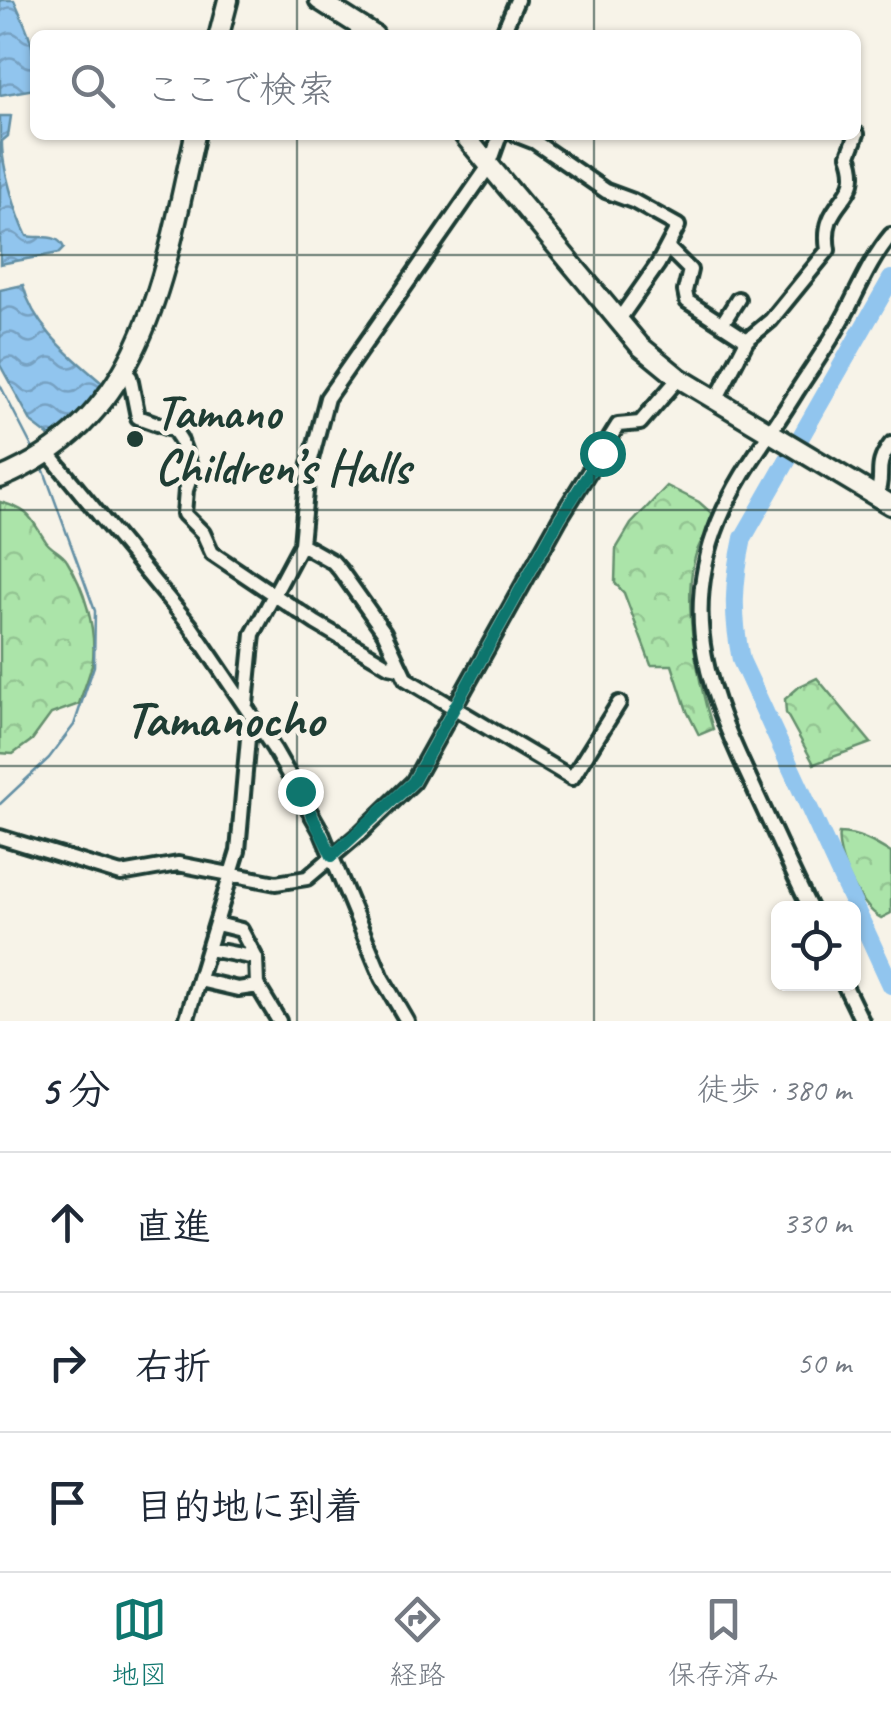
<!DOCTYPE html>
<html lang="ja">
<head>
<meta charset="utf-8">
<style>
	body { margin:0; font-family:Caveat,"Klee One",sans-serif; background:#f2f2f3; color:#1f2937 }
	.controls { position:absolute; right:30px; bottom:30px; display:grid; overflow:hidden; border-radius:15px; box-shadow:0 2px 8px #0004 }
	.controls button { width:90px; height:90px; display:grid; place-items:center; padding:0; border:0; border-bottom:2px solid #e0e1e3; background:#fff; color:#1f2937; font:50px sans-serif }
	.stop { position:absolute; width:30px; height:30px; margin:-22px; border:8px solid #0f766e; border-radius:50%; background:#fff }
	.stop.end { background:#0f766e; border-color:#fff; box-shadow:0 2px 10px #0008 }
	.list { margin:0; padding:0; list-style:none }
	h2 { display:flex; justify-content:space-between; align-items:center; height:130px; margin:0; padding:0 40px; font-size:42px }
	h2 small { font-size:32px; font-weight:400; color:#747a83 }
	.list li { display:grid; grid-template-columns:65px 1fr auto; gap:30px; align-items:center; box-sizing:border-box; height:140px; padding:0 40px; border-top:2px solid #e0e1e3 }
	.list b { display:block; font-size:38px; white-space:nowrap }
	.list em { font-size:32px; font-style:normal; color:#747a83 }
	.icon { flex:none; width:55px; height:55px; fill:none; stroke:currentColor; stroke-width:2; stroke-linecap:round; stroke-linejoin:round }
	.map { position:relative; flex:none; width:891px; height:1021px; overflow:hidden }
	.search { position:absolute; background:#fff; box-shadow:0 2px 8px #0004; left:30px; right:30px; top:30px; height:110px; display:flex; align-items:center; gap:25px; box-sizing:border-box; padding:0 35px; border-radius:15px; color:#747a83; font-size:38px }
	.sheet { height:550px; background:#fff }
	nav { display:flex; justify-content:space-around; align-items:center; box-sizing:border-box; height:140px; border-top:2px solid #e0e1e3; background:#fff; font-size:28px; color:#747a83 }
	nav a { display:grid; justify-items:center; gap:5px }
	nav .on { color:#0f766e }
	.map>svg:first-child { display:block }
	.forest { fill:url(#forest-crowns); stroke:#65906e; stroke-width:2.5 }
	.water { fill:url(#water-waves); stroke:#638fa4; stroke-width:2.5 }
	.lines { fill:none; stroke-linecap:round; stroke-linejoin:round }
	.stream { stroke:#638fa4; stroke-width:2.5 }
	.river { stroke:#91c5ee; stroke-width:18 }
	.minor-casing { stroke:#1f3d34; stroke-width:20 }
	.secondary-casing { stroke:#1f3d34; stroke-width:25 }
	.minor { stroke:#f7f3e8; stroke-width:12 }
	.secondary { stroke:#f7f3e8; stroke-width:18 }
	.route { stroke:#0f766e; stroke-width:12 }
	.grid { fill:none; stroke:#1f3d34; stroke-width:2.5; stroke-opacity:0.55 }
	.poi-dot { fill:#1f3d34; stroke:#f7f3e8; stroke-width:4 }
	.labels { text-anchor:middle; stroke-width:9; stroke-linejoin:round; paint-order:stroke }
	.poi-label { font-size:48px; font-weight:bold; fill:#1f3d34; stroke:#f7f3e8; text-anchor:start }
	.quarter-label { font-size:52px; font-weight:bold; fill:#1f3d34; stroke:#f7f3e8 }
</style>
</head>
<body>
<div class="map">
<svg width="891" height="1021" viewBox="0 0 891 1021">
	<defs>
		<pattern id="forest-crowns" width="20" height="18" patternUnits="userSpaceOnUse" patternTransform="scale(2.5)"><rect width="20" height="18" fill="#abe4a9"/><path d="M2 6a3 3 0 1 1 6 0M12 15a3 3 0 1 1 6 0" fill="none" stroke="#93c492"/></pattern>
		<pattern id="water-waves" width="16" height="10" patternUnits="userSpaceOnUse" patternTransform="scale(2.5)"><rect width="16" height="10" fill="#91c5ee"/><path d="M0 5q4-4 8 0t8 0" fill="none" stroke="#76a1c2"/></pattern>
	</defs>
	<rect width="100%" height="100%" fill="#f7f3e8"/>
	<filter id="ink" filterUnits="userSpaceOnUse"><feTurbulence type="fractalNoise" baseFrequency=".01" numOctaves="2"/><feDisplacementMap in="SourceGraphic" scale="20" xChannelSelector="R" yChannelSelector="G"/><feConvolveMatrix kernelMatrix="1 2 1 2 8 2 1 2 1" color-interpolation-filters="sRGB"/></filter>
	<g filter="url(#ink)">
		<!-- forest -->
		<path class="forest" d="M667,486L699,502L717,518C712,526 705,535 700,544C678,589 698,682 713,729L699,735L687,711L672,665H651L624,593L615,583L616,549L631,524Z
			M0,502C30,510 30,517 45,540C50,549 62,552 67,561C84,588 96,627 93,659C91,674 83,690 79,704L51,714L32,740L13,754L0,753Z
			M817,678L871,743L814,764L786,713L785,699L800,686Z
			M839,833C858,833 875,843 891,853V913L881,918C860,907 835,856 839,833Z"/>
		<!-- water -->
		<path class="water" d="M0,0H14C32,39 35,46 35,89L0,95Z
			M0,116H11L8,136L2,141C1,164 16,214 27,236C41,239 58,233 64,248L59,253L0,264Z
			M23,285C34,328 71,356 103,384L80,417L53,439L32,423L0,365V290Z"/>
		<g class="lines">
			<!-- stream -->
			<path class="stream" d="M0,385L34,451
				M0,804L49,758L74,725L94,666L95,611L43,468"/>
			<!-- river -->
			<path class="river" d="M891,279L743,538C733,584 732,614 741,660L891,985"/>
			<!-- minor casing -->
			<g class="minor-casing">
				<path id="minor" d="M502,35L517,0
					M517,135L535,142L606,191L633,201L678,226L658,264L618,321
					M668,248L690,270L685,291L687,301L747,340
					M722,324L738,299
					M124,372L130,377L138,417L174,430L180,439L192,472L186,490L184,514L203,533L212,553L316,623L389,666L399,668
					M716,400L747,340L771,320L828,250C819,197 867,203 849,155L857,134
					M49,454L190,625L274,749L321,831L382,978L407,1021
					M876,496C886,474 872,469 891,444
					M301,544L333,562L340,570L384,632L406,679L572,778L619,703
					M246,704L253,634L301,544L308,471L327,398L489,166L500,135
					M0,837L121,874L178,864L276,883L307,878L360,833L413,782L560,518L618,425L640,423L679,378
					M810,908C790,867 771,825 752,784C710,695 679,618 719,521C738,474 771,434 797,391C813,366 832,340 846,313C860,286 871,259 891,235
					M217,924L241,930L256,958L257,985L279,1021
					M209,949L256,958
					M199,980L238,989L258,986
					M844,984L862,1021
					M186,1021L238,851L249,727L256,722"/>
			</g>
			<!-- secondary casing -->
			<g class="secondary-casing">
				<path id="secondary" d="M319,0L374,35
					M219,35L228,0
					M464,135L640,346L679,378L891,505
					M0,478C147,417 164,273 195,135"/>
			</g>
			<!-- minor -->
			<use href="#minor" class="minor"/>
			<!-- secondary -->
			<use href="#secondary" class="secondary"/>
		</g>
	</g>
	<g class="lines" filter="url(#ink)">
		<!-- route -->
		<path class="route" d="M300,791L332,856L413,782L560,518L602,453"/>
	</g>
	<!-- grid -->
	<path class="grid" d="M297,0V35M594,0V35M297,135V1021M594,135V1021M0,255H891M0,510H891M0,766H891"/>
	<!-- markers -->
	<circle class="poi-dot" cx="135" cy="439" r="10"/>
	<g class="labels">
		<!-- poi labels -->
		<g class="poi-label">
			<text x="155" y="428">Tamano<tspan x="155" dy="55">Children’s Halls</tspan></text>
		</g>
		<!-- quarter labels -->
		<g class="quarter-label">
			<text x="224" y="736">Tamanocho</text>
		</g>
	</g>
</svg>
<div class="controls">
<button><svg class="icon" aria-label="locate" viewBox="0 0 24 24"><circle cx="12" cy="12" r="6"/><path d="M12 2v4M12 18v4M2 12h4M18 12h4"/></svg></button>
</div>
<div class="stop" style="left:602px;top:453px"></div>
<div class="stop end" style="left:300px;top:791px"></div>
<div class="search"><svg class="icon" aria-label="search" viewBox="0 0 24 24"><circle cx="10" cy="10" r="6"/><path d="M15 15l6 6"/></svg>ここで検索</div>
</div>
<section class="sheet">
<h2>5 分<small>徒歩 · 380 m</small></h2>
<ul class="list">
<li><svg class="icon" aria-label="ahead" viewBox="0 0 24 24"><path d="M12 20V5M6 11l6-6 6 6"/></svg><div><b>直進</b></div><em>330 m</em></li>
<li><svg class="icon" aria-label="right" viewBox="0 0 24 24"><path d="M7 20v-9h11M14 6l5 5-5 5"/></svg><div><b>右折</b></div><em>50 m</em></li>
<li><svg class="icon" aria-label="arrive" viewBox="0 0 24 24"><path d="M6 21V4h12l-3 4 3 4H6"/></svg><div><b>目的地に到着</b></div></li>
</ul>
</section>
<nav>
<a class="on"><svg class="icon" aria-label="map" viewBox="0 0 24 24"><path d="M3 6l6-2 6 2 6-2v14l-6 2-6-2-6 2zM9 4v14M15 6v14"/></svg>地図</a>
<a><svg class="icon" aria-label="directions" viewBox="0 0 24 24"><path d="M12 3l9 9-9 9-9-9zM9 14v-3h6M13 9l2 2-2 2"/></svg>経路</a>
<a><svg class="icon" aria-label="saved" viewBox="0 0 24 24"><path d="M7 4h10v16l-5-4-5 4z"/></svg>保存済み</a>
</nav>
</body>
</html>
